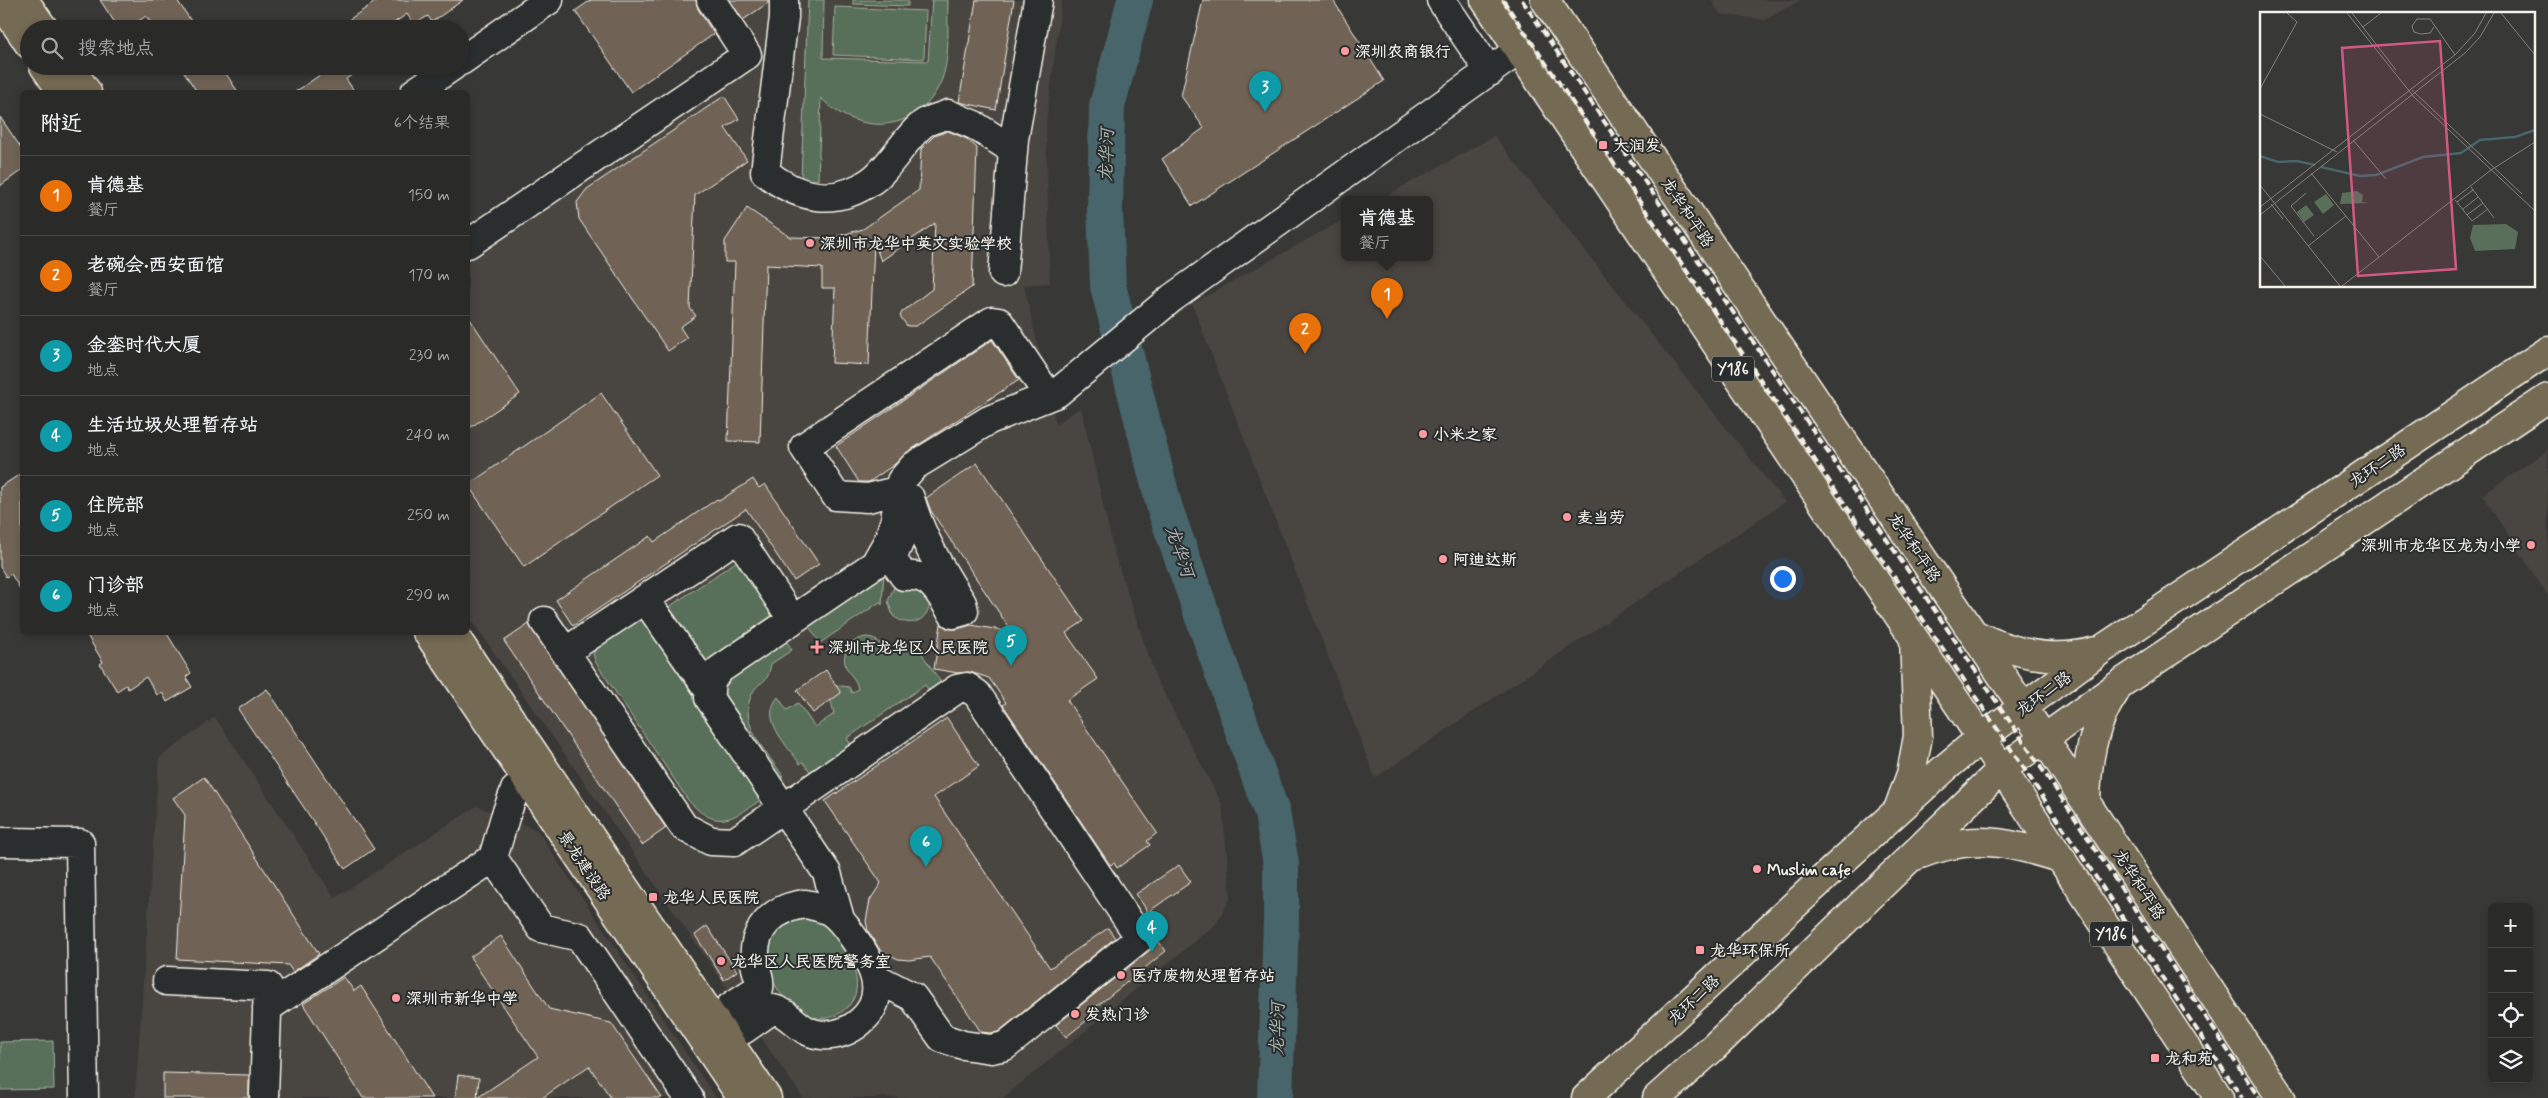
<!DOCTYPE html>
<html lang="zh">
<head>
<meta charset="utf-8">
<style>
	body { margin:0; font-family:Mynerve,"LXGW WenKai TC",sans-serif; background:#363634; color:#f1f3f6 }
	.controls { position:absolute; right:15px; bottom:15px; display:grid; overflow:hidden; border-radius:8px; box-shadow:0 2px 8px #0003 }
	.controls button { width:45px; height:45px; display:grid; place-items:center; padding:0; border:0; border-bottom:1px solid #464645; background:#2a2a28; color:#f1f3f6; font:25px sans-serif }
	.you { position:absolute; left:1782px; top:578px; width:18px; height:18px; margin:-12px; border:4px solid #fff; border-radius:50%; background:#1a73e8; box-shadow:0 0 0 8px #1a73e833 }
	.badge { display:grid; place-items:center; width:32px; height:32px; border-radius:50%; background:#ff9aa2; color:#fff; font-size:16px; font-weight:700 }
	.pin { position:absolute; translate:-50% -41px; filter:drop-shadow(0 1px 2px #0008) }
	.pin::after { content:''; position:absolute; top:26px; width:18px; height:15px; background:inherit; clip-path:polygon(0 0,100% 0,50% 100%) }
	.popup { position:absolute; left:1341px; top:196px; width:92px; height:65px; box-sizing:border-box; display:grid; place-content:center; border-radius:8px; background:#2a2a28; filter:drop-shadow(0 1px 4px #0005); font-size:16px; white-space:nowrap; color:#a5a7a8 }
	.popup b { font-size:19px; color:#f1f3f6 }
	.popup::after { content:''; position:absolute; left:50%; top:100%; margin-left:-10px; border:10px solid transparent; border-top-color:#2a2a28 }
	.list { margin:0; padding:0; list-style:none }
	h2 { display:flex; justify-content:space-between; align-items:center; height:65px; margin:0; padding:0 20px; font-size:21px }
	h2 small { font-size:16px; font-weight:400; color:#a5a7a8 }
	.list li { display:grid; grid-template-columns:32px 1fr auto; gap:15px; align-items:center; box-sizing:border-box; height:80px; padding:0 20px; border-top:1px solid #464645 }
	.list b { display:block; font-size:19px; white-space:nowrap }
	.list p { margin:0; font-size:16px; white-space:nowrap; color:#a5a7a8 }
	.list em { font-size:16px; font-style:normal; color:#a5a7a8 }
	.icon { flex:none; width:28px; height:28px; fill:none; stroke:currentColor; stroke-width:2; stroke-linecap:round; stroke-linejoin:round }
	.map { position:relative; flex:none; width:2548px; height:1098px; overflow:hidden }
	.search { position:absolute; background:#2a2a28; box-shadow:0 2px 8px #0003; left:20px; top:20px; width:450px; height:55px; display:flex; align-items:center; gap:12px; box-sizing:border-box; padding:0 18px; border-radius:28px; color:#a5a7a8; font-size:19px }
	.panel { position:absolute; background:#2a2a28; box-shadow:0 2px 8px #0003; left:20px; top:90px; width:450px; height:545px; border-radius:8px }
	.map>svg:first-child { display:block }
	.built { fill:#48453f }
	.green { fill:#596f5a; stroke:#a6b0a1 }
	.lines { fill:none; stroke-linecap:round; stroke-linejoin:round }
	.river { stroke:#47656b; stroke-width:36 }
	.building { fill:#6f6355; stroke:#f4f1e8 }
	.minor-casing { stroke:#f4f1e8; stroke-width:31 }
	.major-casing { stroke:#f4f1e8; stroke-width:31 }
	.minor { stroke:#2a2d2e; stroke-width:28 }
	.major { stroke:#746b52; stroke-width:28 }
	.rail { stroke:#f4f1e8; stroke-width:4; stroke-dasharray:8 4; stroke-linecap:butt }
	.poi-dot { fill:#ff9aa2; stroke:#2a2d2e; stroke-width:2 }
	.labels { text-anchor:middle; stroke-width:4; stroke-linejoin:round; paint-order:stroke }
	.shield { fill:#2a2d2e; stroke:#b7b6b0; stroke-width:1 }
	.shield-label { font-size:15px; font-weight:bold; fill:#f4f1e8 }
	.poi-label { font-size:16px; font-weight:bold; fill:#f4f1e8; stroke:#2a2d2e; text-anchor:start }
	.street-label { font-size:16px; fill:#f4f1e8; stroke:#2a2d2e }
	.water-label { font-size:18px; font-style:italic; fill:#afb9b6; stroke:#2a2d2e }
	.inset-river { fill:none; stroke:#47656b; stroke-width:2.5 }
	.inset-road { fill:none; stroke:#83827d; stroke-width:1 }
	.view { fill:#d15985; fill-opacity:0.15; stroke:#d15985; stroke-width:2.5 }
	.inset-edge { fill:none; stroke:#f4f1e8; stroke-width:2.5 }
</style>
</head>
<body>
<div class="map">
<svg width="2548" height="1098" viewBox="0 0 2548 1098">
	<rect width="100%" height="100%" fill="#383836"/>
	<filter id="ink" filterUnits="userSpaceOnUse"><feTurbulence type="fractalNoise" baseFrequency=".02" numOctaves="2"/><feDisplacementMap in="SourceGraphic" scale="10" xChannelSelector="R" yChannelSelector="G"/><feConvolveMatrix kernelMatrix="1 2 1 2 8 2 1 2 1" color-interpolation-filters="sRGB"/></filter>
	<g filter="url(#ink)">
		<!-- built -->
		<path class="built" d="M729,0H1062L1046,123L1050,283L1024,285L1056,424L1081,407L1114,552L1156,678L1222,804L1231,897L1216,924L1003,1098H803L468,615V259L544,202L763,53Z
			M1711,0H1801L1765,20L1720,14Z
			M1494,136L1785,502L1375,778L1192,304L1344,219V258H1430V200H1379Z
			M2548,450V596L2482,495Z
			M215,717L335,898L477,806L537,830L716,1098H135L159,758Z"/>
		<!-- green -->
		<path class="green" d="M808,0H824L823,58L928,61L932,0H948C947,27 951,60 940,84C916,135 856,135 821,98L818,180L801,179Z
			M853,0H908V6L853,4Z
			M835,7L926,11L924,59L833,55Z
			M743,557L780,611L700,665L663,611Z
			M884,570L882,605L880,602L820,643L808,625Z
			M909,581L931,600C928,622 910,629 893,616L888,601L894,587Z
			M641,620L648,622L765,797C735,817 718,834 688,800L596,663L593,654L597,647L634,622Z
			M784,637L792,650L771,664C767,687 761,678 753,692C736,723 767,752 783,776L773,783L722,695C726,666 761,652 784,637Z
			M866,637L873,638L884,646L918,648L942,684L930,692L925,685L847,738L851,745L811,773L803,762L800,764C787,745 759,719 778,697L787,710L798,703L815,727L834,714L827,684L849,687L852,693L858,689C856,678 851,677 847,669C839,653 851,639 866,637Z
			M803,919C811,920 819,921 825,926C833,931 837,939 842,946C856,967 867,996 840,1013C789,1044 727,931 803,919Z
			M53,1041L54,1089L0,1090V1042Z"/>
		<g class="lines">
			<!-- river -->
			<path class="river" d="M1135,0L1107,106L1105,209L1108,286L1165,509L1272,813L1281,864V922L1275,1098"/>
		</g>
		<!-- building -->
		<path class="building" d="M100,0H177L191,21L180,29H155L146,16L127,29H119Z
			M378,0H463L432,22L428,16L414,24L407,14L385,29H335Z
			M591,0H696L698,9L714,34L631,92L575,11Z
			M730,0H768V3L743,20Z
			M976,0H1014L996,110L959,102Z
			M1203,0H1333L1384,81L1192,206L1162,159L1204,128L1181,96Z
			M180,66H221L238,92H197Z
			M333,66H365L346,79L355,92H295Z
			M724,96L739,119L725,128L747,160L695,195L690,308L696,316L680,327L687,338L668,351L579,219L577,202L587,189Z
			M0,117L22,149V170L0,186Z
			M948,131L967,139L977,148L972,287L916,326H907L900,316L902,312L932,289L935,223L881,261L874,242L869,365L832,363L835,288H822V268L766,265L760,442L728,441L735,262H725V241L747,208L790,237L831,238L863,229L919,190L921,149L934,136Z
			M468,316L520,394L468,429Z
			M992,340L1019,380L906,453L895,464L869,482H859L836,446Z
			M601,393L657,475L524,567L468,485Z
			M977,463L1084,621L1066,633L1098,679L1067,700L1157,833L1147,841L1150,845L1117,868L1114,863L1110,865L1003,705L1006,703L989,678L970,672L958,673L934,669L941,624L948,629H957L971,625L1012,632L931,511L926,498Z
			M22,473V592L11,574L6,577L0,567V487Z
			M753,479L759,488L765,484L819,564L794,581L746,509L573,626L556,600L650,536L654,542L717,499L719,501Z
			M529,624L666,828L642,845L504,641Z
			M85,632H166L191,673L186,677L192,687L167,702L162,692L157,695L146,677L128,689L126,685L117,691L100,664L103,662Z
			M826,670L841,693L813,713L797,690Z
			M267,689L374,849L345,869L238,709Z
			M947,718L979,766L934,797L1050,968L1108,928L1115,938L998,1032L990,1033L981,1032L930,957L909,960L898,959L880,950L868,931L866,921L870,900L881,883L825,801Z
			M204,777L319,954L293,972L288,965L177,959L185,815L173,798Z
			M1179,865L1191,882L1148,912L1136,894Z
			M707,926L737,971L724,980L695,935Z
			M501,936L549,1009L611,1023L662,1098H611L589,1066L542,1098H477L538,1057L470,957Z
			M1156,938L1166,951L1097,1006L1100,1010L1066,1037L1056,1025L1150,950Z
			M344,977L354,991L361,986L432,1098H363L303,1004Z
			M163,1073L249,1075V1098H163Z
			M458,1075L479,1078L477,1098H455Z"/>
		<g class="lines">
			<!-- minor casing -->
			<g class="minor-casing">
				<path id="minor" d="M784,0V17L765,172C797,198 835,207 871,181C889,169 909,132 926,122C933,119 941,117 948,114L974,125L1013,150
					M1441,0L1490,72
					M461,61L549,0
					M415,92L453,66
					M468,244L747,55L711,0
					M1003,273L1014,139L1038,0
					M900,490L868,498L836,496L804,447L992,321L999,322L1048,395
					M910,498C921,537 941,570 962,603L964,611L953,614C938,593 933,573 904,576L892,559L907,524Z
					M645,599L710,692
					M544,621L684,827L711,841L734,842L957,689L967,687L977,694L1140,938L1005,1046L991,1049L963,1045L942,1038L913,997L876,978
					M565,652L738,537L788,613L790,622
					M527,781L515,790L505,817L493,858L541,928L580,937L689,1098
					M0,842L80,843L84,1098
					M806,904C814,906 823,907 831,912C840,918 847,928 853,937C872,963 891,996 860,1022C849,1031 836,1036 822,1035C798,1033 792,1013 773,1009L743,1030L722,1031L730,1007L759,988C761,977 755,971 755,961C752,928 774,907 806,904Z
					M840,919L827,873L709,698L711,681L719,670L875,564L888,541L895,520L901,481L914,466L989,420L1057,393L1172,298L1519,50
					M167,981L268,986L264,1095L265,1098
					M267,1008L493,858"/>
			</g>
			<!-- major casing -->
			<g class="major-casing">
				<path id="major" d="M24,0L44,29
					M1485,0L1981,738L2219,1098
					M1545,0L2023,707L2281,1098
					M0,1L29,44
					M44,66L62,92
					M69,66L87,92
					M427,632L742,1098
					M452,632L767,1098
					M1974,634C2013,654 2054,663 2096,651
					M2086,802C2087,762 2092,726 2115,692
					M1899,807L1911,774L1918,736L1914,639
					M1915,856C1970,833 2008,841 2062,859
					M1586,1098L1840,863L1945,768L1981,738L2104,648L2548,351
					M1657,1098L1714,1047L2002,769L2120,684L2548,398"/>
			</g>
			<!-- minor -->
			<use href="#minor" class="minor"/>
			<!-- major -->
			<use href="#major" class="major"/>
			<!-- rail -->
			<path class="rail" d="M1503,0L2021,764L2242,1098
				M1522,0L2065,803L2259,1098"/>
		</g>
	</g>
	<!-- markers -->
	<g class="poi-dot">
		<circle cx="1345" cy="51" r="5"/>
		<rect x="1598" y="140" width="10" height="10" rx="2.5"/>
		<circle cx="810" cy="243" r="5"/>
		<circle cx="1423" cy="434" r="5"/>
		<circle cx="1567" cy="517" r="5"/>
		<circle cx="2531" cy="545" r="5"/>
		<circle cx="1443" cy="559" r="5"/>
		<path d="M814.5 639.5h5v5h5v5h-5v5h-5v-5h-5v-5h5z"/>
		<circle cx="1757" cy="869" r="5"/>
		<rect x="648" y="892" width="10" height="10" rx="2.5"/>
		<rect x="1695" y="945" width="10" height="10" rx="2.5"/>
		<circle cx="721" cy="961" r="5"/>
		<circle cx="1121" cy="975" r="5"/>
		<circle cx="396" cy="998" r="5"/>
		<circle cx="1075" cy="1014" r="5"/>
		<rect x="2150" y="1053" width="10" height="10" rx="2.5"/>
	</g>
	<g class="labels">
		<!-- shield labels -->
		<g class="shield">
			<rect x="1712" y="356.5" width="42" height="25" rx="4"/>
			<rect x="2090" y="921.5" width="42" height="25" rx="4"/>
		</g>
		<g class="shield-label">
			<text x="1733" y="374">Y186</text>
			<text x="2111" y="939">Y186</text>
		</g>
		<!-- poi labels -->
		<g class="poi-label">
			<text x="1355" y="57">深圳农商银行</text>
			<text x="1613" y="151">大润发</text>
			<text x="820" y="249">深圳市龙华中英文实验学校</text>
			<text x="1433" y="440">小米之家</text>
			<text x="1577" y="523">麦当劳</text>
			<text x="2521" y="551" text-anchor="end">深圳市龙华区龙为小学</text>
			<text x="1453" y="565">阿迪达斯</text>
			<text x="828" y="653">深圳市龙华区人民医院</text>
			<text x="1767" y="875">Muslim cafe</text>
			<text x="663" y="903">龙华人民医院</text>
			<text x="1710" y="956">龙华环保所</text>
			<text x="731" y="967">龙华区人民医院警务室</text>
			<text x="1131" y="981">医疗废物处理暂存站</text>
			<text x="406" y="1004">深圳市新华中学</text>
			<text x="1085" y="1020">发热门诊</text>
			<text x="2165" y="1064">龙和苑</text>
		</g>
		<!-- street labels -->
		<g class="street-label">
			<text transform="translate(1688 212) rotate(56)" y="6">龙华和平路</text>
			<text transform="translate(2377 465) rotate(-34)" y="6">龙环二路</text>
			<text transform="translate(1915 547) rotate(56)" y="6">龙华和平路</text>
			<text transform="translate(2043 693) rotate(-36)" y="6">龙环二路</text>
			<text transform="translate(585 865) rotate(56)" y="6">景龙建设路</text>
			<text transform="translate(2140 884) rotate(57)" y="6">龙华和平路</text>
			<text transform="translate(1693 999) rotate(-43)" y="6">龙环二路</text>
		</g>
		<!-- water labels -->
		<g class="water-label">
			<text transform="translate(1106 155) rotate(-88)" y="6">龙华河</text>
			<text transform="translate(1180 551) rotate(71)" y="6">龙华河</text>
			<text transform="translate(1277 1029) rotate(-89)" y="6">龙华河</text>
		</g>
	</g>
	<!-- overview -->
	<g transform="translate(2260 12)">
		<rect width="275" height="275" fill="#383836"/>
		<path d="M97,179L103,183L102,190L109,191L80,192L82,181ZM66,182L74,193L63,202L54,190ZM46,193L54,203L44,210L37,200ZM246,212L258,220L255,237L215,239L210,226L213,213Z" fill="#596f5a"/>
		<path class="inset-river" d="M0,144L18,150L37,149L55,153M61,155L100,164L116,163L163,145L201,141L220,128L255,125L275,118"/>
		<path class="inset-road" d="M87,1L154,85L275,199M92,1L136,58M241,1L275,43M103,15L121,1M174,15L170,21L161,22L154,20L152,14L157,7H170L195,43M0,77L37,10L27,1M152,78L262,182M0,102L77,140M93,128L126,167M51,161L119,245M0,173L80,274M211,175L234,206M46,181L31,194L54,224M195,188L212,209L228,197M197,190L213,178M11,192L23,207M0,195L196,42L215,21L226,1M203,197L218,185M0,203L205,41L220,25L234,1M207,203L223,191M48,234L86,204M0,244L25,274M82,274L231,158L275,130"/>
		<path class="view" d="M180,29L196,257L98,264L82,36Z"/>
		<rect width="275" height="275" class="inset-edge"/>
	</g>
</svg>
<div class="controls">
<button>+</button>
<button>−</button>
<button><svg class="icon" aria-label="locate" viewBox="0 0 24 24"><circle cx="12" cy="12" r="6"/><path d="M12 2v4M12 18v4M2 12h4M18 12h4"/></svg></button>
<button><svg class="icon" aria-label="layers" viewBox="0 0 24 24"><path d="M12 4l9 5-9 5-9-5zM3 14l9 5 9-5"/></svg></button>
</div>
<div class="you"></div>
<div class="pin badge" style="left:1387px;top:319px;background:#e8710a">1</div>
<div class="popup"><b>肯德基</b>餐厅</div>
<div class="pin badge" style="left:1305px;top:354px;background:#e8710a">2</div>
<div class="pin badge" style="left:1265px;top:112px;background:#0f9aa8">3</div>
<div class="pin badge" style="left:1152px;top:952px;background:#0f9aa8">4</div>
<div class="pin badge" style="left:1011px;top:666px;background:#0f9aa8">5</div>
<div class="pin badge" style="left:926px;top:867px;background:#0f9aa8">6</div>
<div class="search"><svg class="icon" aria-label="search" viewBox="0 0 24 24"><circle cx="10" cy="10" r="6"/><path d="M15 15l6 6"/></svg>搜索地点</div>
<section class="panel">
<h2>附近<small>6个结果</small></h2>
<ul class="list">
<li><span class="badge" style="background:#e8710a">1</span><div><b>肯德基</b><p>餐厅</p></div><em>150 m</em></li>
<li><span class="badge" style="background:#e8710a">2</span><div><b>老碗会·西安面馆</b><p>餐厅</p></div><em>170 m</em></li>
<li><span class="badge" style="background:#0f9aa8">3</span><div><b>金銮时代大厦</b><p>地点</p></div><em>230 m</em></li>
<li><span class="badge" style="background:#0f9aa8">4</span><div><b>生活垃圾处理暂存站</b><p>地点</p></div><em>240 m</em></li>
<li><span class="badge" style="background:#0f9aa8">5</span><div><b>住院部</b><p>地点</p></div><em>250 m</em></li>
<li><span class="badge" style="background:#0f9aa8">6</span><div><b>门诊部</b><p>地点</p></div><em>290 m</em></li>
</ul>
</section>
</div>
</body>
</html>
